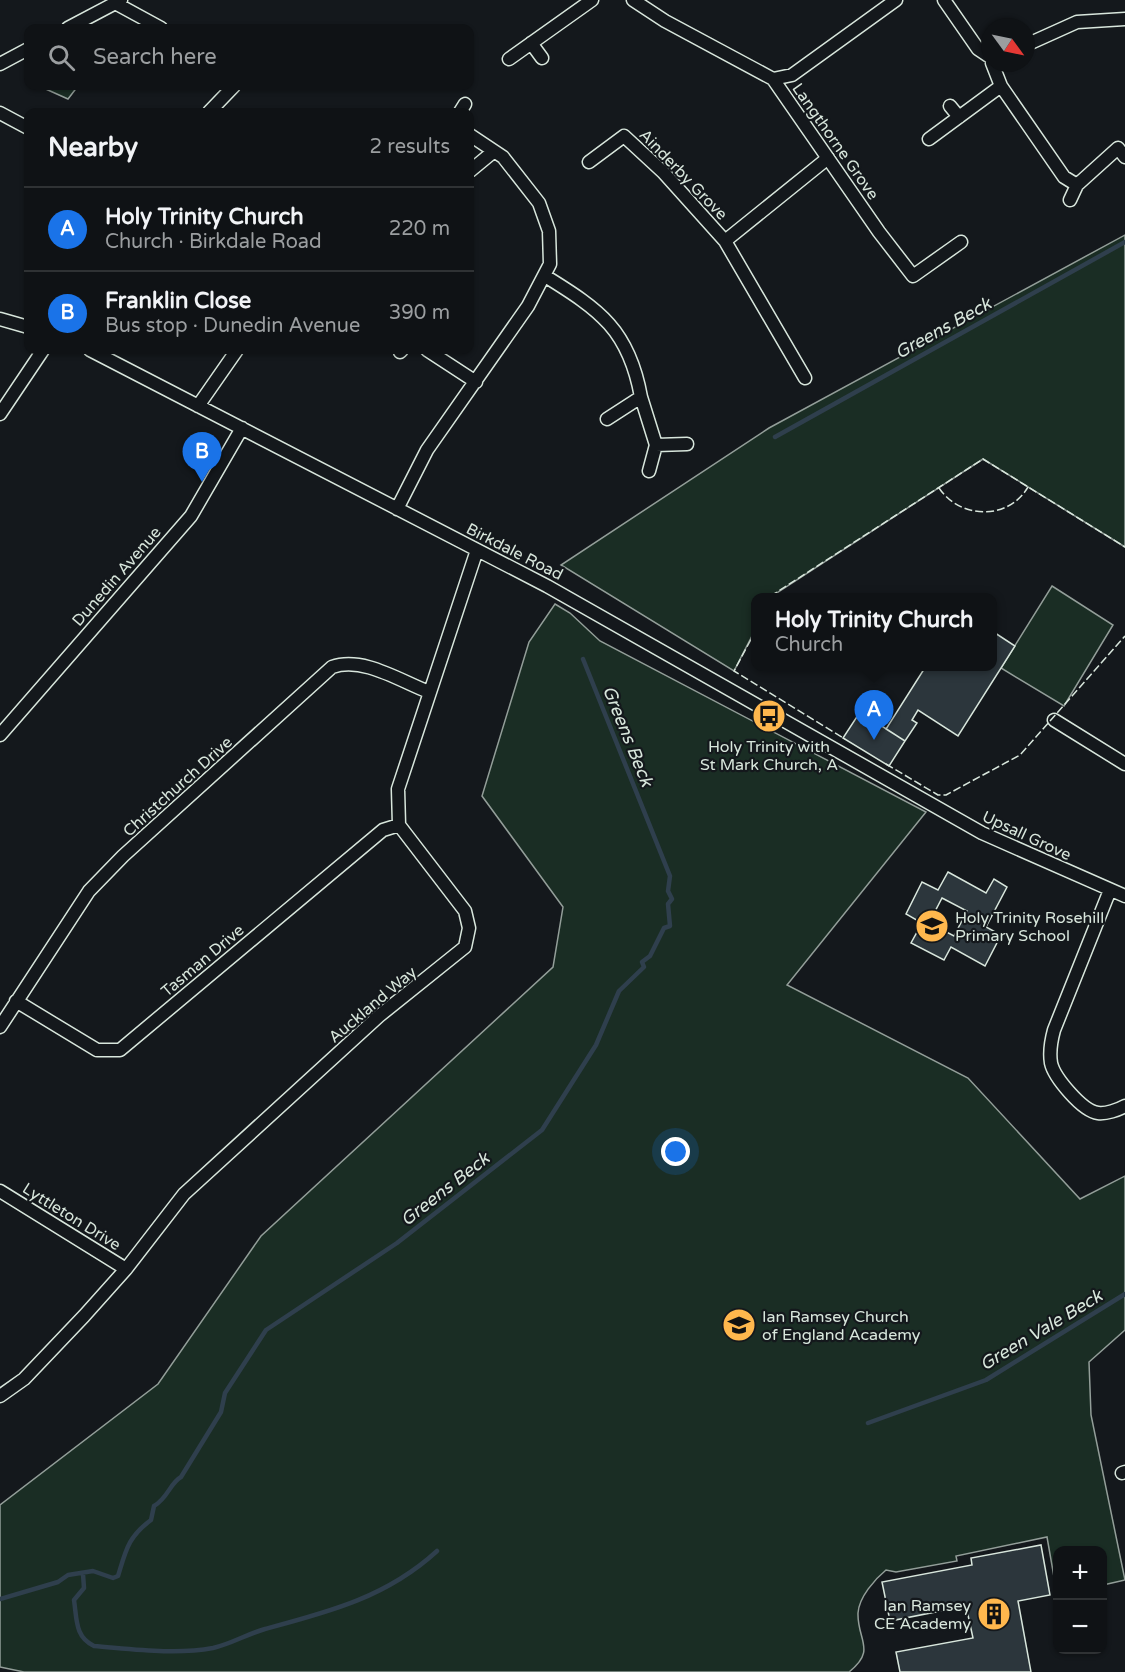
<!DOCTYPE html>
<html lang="en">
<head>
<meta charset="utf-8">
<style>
	body { margin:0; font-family:"Varela Round",sans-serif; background:#181b1e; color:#f1f3f6 }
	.controls { position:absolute; right:18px; bottom:18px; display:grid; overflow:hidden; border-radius:12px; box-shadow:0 2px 4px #0004 }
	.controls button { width:54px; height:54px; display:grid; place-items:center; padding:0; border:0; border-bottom:2px solid #2f3234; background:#0f1215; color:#f1f3f6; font:30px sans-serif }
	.compass { position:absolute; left:981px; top:18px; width:54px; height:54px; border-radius:50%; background:#0f1215; box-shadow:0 2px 4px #0004; rotate:123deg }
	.you { position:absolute; left:676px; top:1152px; width:21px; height:21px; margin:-15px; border:4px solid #fff; border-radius:50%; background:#1a73e8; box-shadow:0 0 0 9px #1a73e833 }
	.badge { display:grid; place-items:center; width:39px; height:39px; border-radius:50%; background:#1a73e8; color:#fff; font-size:20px; font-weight:700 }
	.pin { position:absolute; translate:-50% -50px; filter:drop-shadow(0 2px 3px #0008) }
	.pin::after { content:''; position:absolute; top:32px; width:21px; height:18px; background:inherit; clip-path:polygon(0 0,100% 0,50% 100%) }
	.popup { position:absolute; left:751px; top:593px; width:246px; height:78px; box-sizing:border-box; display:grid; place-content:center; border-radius:12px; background:#0f1215; filter:drop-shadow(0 2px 4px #0005); font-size:20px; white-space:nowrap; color:#9b9ea0 }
	.popup b { font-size:22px; color:#f1f3f6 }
	.popup::after { content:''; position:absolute; left:50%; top:100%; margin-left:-12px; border:12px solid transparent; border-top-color:#0f1215 }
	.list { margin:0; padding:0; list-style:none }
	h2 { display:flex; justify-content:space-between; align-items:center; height:78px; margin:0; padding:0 24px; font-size:26px }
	h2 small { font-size:20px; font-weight:400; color:#9b9ea0 }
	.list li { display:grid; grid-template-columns:39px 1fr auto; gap:18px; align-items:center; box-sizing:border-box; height:84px; padding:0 24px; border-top:2px solid #2f3234 }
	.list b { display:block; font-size:22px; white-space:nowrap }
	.list p { margin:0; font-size:20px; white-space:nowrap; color:#9b9ea0 }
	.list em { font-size:20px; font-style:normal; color:#9b9ea0 }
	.icon { flex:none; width:33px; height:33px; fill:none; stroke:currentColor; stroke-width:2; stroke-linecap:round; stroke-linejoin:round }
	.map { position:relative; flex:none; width:1125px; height:1672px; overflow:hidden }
	.search { position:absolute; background:#0f1215; box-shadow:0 2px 4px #0004; left:24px; top:24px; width:450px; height:66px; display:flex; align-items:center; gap:15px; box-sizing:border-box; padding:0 21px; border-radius:12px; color:#9b9ea0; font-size:22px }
	.panel { position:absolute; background:#0f1215; box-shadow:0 2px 4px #0004; left:24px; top:108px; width:450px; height:246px; border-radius:12px }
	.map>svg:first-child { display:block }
	.green { fill:#1a2d24; stroke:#939e99; stroke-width:1.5 }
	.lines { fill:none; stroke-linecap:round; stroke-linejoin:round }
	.stream { stroke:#2f3f4d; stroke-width:4.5 }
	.building { fill:#2c363c; stroke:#d8e6dc; stroke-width:1.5; fill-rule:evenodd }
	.street-casing { stroke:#d8e6dc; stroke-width:15 }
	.street { stroke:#14181c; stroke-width:12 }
	.fence { stroke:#d8e6dc; stroke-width:1.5; stroke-dasharray:8 3; stroke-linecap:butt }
	.labels { text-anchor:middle; stroke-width:4.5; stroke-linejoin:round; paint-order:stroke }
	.street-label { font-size:16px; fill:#d8e6dc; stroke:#14181c }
	.poi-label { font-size:16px; fill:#d8e6dc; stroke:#14181c; text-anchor:start }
	.water-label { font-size:18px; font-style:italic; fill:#d8e6dc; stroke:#14181c }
</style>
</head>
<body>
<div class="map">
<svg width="1125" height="1672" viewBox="0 0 1125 1672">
	<rect width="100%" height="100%" fill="#14181c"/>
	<!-- green -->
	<path class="green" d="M39,86H78L68,99Z
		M1125,235V547L983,459L775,594L772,597L756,598L755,630L734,671L561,565L769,428Z
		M1052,586L1113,625L1064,706L1001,668Z
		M555,604L570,613L600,641L926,812L787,985L968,1078L1080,1199L1125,1176V1330L1089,1362L1091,1415L1125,1580L1103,1585L1102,1550H1058L1057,1594L1047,1537L956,1556L957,1561L896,1572L886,1570C875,1579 859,1597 858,1613C857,1640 877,1650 849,1672H24L0,1667V1505L158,1384L261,1236L553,967L563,907L482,796L529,642Z"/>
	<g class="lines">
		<!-- stream -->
		<path class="stream" d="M775,437L1125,242
			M868,1423L986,1380L1125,1294
			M83,1574L84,1588L74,1600C77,1620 75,1637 94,1646C132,1649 175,1655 213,1648C231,1644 247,1634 265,1629C329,1612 387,1597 437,1551
			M0,1599L58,1582L68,1575L93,1571L113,1578L118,1576C126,1550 128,1537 151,1520L154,1506C168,1498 170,1483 181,1477L221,1412L225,1393L266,1330L397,1243L542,1130L596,1045L619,991L644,967L642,962L650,956L664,928L670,926L668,904L672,899L668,891L670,876L583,659"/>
	</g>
	<!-- building -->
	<path class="building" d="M992,631L1015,646L958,736L918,710L912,720L917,723L905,741L886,729L926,666H992Z
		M860,712L905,741L889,766L843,738Z
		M948,872L986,893L994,879L1007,887L986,927L1001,935L985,966L951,947L944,960L911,943L922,923L906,914L922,882L938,890ZM942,898L967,911L954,936L929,923Z
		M1041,1545L1050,1595L1018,1601L1031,1672H900L896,1652L973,1638L966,1606L890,1621L882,1582L972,1565L971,1558Z"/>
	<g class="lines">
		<!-- street casing -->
		<g class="street-casing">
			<path id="street" d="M633,0L665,21L773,79L879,232L913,276L961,242
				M944,0L978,49L990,57
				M115,3L161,28
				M68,28L121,0
				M531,43L542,58
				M1026,45L1077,22L1125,19
				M509,59L592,0
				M992,63L1001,86L1064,177L1077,185L1118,148L1125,157
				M0,64L28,49
				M773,79L792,75L896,0
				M950,106L959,117
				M209,112L234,86
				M460,112L465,104
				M0,113L28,128
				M929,139L1001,86
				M589,162L624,136L663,172L725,241
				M470,171L493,152
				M1070,200L1077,185
				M545,276C600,310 629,330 641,397
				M0,319L28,327
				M90,350L547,586L982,833L1125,896
				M427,350L476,382
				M400,352L402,350
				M805,378L725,241L828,158
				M198,406L237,350
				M0,414L43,350
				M607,419L641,397L656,445L649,471
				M656,445L687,444
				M397,509L427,450L528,306L550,264L549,231L539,203L503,157L470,135
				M1054,720L1125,764
				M0,735L191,516L242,428
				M1110,890L1054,1030C1051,1041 1049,1051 1051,1063C1054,1077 1082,1111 1098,1113C1106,1114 1118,1110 1125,1106
				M16,1001L97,1050H120L383,830L399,825
				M0,1027L89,891L123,856L332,667C363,656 400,681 429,692
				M0,1191L126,1269
				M0,1396L24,1379L84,1316L126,1269L184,1194L379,1016L465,947L469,928L465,911L399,825L398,789L477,550
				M1122,1473L1125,1472"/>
		</g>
		<!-- street -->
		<use href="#street" class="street"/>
		<!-- fence -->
		<path class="fence" d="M939,488C960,519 1008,521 1028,487
			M772,598L774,594L983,459L1125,547
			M756,630L734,671L845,739
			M886,764L938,795H946L1020,755L1125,636"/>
	</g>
	<!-- icons -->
	<defs>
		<g id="bus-disc" transform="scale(1.725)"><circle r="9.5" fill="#ffb74d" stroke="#14181c"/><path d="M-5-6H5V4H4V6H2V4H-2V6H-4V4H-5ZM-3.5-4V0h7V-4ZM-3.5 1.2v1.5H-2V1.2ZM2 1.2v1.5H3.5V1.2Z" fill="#111"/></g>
		<g id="school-disc" transform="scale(1.725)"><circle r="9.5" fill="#ffb74d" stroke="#14181c"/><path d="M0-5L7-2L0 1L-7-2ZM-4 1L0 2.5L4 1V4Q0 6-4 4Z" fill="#111"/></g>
		<g id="building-disc" transform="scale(1.725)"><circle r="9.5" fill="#ffb74d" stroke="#14181c"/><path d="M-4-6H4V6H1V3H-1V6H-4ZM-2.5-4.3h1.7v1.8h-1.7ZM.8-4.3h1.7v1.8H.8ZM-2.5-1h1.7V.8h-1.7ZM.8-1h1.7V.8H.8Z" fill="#111"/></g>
	</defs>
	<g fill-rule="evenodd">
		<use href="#bus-disc" x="769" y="716"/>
		<use href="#school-disc" x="932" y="926"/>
		<use href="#school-disc" x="739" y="1325"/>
		<use href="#building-disc" x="994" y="1614"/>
	</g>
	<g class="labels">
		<!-- street labels -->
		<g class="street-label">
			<text transform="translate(836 141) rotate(55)" y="6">Langthorne Grove</text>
			<text transform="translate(684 174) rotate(46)" y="6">Ainderby Grove</text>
			<text transform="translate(515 551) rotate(27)" y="6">Birkdale Road</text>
			<text transform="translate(116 576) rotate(-49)" y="6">Dunedin Avenue</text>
			<text transform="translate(177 786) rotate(-42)" y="6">Christchurch Drive</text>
			<text transform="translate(1027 835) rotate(25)" y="6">Upsall Grove</text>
			<text transform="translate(202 960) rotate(-40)" y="6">Tasman Drive</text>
			<text transform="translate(372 1004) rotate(-40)" y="6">Auckland Way</text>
			<text transform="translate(72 1216) rotate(32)" y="6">Lyttleton Drive</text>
		</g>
		<!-- poi labels -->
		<g class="poi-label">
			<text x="769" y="752" text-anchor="middle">Holy Trinity with<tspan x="769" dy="18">St Mark Church, A</tspan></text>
			<text x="955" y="923">Holy Trinity Rosehill<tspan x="955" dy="18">Primary School</tspan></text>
			<text x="762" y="1322">Ian Ramsey Church<tspan x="762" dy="18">of England Academy</tspan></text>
			<text x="971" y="1611" text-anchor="end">Ian Ramsey<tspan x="971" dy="18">CE Academy</tspan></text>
		</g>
		<!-- water labels -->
		<g class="water-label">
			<text transform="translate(943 328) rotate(-29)" y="6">Greens Beck</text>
			<text transform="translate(628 736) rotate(68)" y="6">Greens Beck</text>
			<text transform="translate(445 1189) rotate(-38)" y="6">Greens Beck</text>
			<text transform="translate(1041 1330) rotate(-31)" y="6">Green Vale Beck</text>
		</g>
	</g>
</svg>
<div class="controls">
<button>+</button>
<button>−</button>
</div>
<svg class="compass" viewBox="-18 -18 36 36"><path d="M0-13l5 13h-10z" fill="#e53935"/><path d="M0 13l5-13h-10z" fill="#9b9ea0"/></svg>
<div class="you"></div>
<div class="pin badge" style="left:874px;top:740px">A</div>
<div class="popup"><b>Holy Trinity Church</b>Church</div>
<div class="pin badge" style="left:202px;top:482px">B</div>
<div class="search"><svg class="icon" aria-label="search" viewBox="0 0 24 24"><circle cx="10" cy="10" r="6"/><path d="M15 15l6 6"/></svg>Search here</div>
<section class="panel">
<h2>Nearby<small>2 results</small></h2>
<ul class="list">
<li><span class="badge">A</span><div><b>Holy Trinity Church</b><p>Church · Birkdale Road</p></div><em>220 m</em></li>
<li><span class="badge">B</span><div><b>Franklin Close</b><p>Bus stop · Dunedin Avenue</p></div><em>390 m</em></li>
</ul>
</section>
</div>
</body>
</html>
